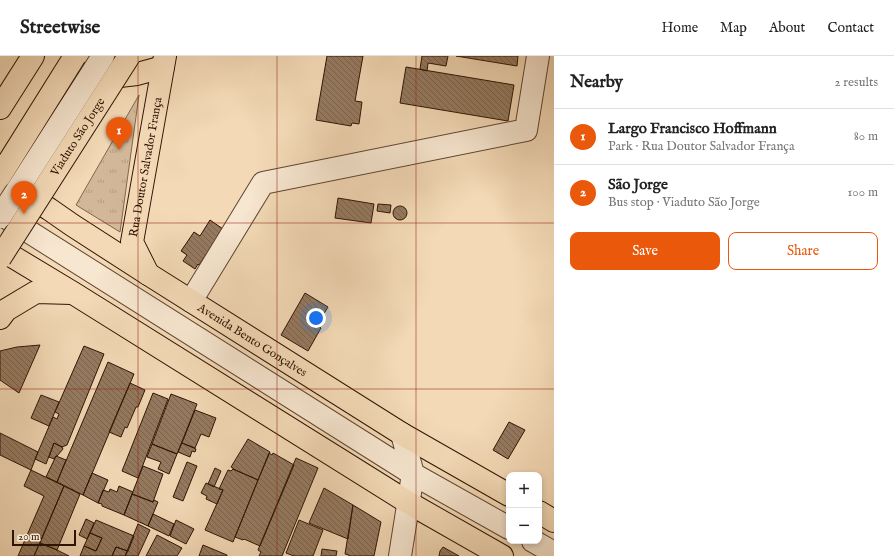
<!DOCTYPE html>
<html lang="en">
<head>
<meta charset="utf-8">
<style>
	body { margin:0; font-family:"IM FELL English",serif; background:#f2f2f2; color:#222 }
	.controls { position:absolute; right:12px; bottom:12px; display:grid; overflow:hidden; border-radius:8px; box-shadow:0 2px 6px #0003 }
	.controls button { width:36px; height:36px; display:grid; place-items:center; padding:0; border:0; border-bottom:1px solid #e0e0e0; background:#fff; color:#222; font:20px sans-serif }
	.scale { position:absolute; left:12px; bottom:10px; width:64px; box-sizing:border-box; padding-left:4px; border:2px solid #2f1403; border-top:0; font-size:11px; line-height:14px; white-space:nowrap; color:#2f1403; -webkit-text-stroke:3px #f7e6d0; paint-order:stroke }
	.you { position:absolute; left:316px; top:262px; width:14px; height:14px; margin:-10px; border:3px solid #fff; border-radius:50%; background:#1a73e8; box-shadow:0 0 0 6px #1a73e833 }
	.badge { display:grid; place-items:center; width:26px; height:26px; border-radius:50%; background:#ea580c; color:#fff; font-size:13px; font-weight:700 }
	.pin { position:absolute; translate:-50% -33px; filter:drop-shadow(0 1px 2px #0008) }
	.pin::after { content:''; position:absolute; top:21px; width:14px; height:12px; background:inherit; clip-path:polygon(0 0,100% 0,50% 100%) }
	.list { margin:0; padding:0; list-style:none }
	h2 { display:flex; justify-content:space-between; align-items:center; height:52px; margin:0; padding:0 16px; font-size:17px }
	h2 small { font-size:13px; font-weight:400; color:#767676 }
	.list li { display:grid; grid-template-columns:26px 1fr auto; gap:12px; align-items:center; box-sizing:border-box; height:56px; padding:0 16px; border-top:1px solid #e0e0e0 }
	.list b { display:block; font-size:15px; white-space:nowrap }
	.list p { margin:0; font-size:13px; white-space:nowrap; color:#767676 }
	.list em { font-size:13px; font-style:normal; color:#767676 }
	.actions { display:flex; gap:8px; padding:12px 16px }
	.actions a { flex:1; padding:9px 0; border:1px solid #ea580c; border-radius:8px; text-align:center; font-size:14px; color:#ea580c }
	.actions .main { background:#ea580c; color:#fff }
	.map { position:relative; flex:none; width:554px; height:500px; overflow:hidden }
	header { display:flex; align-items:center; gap:24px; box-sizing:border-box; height:56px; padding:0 20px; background:#fff; border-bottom:1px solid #e0e0e0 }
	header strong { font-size:19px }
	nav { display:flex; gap:22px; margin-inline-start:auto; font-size:14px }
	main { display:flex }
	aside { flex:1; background:#fff }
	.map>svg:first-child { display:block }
	.park { fill:url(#park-tufts); stroke:#80664e }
	.building { fill:url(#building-back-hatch); stroke:#2f1403 }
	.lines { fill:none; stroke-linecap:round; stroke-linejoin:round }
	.minor-casing { stroke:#604530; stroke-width:24 }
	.major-casing { stroke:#2f1403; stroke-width:24 }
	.minor { stroke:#f7e6d0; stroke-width:22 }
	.major { stroke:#f3d9b6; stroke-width:22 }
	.minor-bridge-casing { stroke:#604530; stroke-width:24; stroke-linecap:butt }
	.major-bridge-casing { stroke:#2f1403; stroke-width:24; stroke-linecap:butt }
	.minor-bridge { stroke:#f7e6d0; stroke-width:22 }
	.major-bridge { stroke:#f3d9b6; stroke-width:22 }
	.grid { fill:none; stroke:#8f2418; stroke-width:1; stroke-opacity:0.55 }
	.labels { text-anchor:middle; stroke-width:4; stroke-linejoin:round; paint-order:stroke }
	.street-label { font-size:12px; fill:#2f1403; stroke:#f7e6d0 }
</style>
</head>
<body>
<header>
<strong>Streetwise</strong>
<nav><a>Home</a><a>Map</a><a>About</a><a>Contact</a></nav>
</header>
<main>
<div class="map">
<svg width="554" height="500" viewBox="0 0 554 500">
	<defs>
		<pattern id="park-tufts" width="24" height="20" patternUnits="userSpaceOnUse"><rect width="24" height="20" fill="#d2b898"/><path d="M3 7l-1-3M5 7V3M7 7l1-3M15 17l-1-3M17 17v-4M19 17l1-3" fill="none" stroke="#b59d81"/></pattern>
		<pattern id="building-back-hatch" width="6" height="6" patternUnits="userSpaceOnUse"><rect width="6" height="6" fill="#957a60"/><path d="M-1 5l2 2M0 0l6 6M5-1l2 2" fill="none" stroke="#7a634d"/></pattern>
	</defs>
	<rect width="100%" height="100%" fill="#f3d9b6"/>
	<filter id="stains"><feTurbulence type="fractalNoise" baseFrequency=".005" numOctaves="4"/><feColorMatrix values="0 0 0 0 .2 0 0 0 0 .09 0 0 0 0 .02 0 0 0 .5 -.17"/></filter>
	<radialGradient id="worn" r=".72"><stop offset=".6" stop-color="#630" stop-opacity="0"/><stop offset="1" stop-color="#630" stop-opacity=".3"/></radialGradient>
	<!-- park -->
	<path class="park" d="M139,39L120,176L76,149Z"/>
	<!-- building -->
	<path class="building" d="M327,0H363L355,45L362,46L359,68L352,67L351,70L316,64Z
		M422,0H448L446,10L428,7L427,15L420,13Z
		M456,0H518L517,10Z
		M406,11L514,29L508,65L400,47Z
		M338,142L374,148L371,167L335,162Z
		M378,148L391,149L390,157L377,155Z
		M393 157a7 7 0 1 1 14 0a7 7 0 1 1-14 0Z
		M210,164L223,173L199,209L198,208L195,213L183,205L187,199L181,195L194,176L200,180Z
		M305,237L328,251L317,269L321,272L308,295L281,279Z
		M40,289L19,337L0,324V295L17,291Z
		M84,290L104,298L67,389L62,391L54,387L46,408L35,403L53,361L57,363L59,358L55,356Z
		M108,306L134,318L83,439L57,426Z
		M130,327L145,334L138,351H136L127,372L125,371L121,381L109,376Z
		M153,337L168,343L138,422L122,415Z
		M171,338L197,348L177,398L152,388Z
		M41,339L59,346L49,370L31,362Z
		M195,354L216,362L209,381L201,378L195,392L182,387Z
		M509,366L525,374L508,403L493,394Z
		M0,377L38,396L31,414L0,399Z
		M248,383L270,396L258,424L233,413V412L231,411Z
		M54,387L62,391L63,393L57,400H56L54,403L49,401Z
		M182,387L196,393L195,396L192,395L190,401L178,396Z
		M152,388L177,398L169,418L158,413L161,406L147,401Z
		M269,397L272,399L273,397L294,409L260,490L244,483L243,484L235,481Z
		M56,400L66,404L57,426L46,421Z
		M296,402L318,412L282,500H259L261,496L258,494Z
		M187,406L197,410L183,445L173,441Z
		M143,410L163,418L153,446L132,438Z
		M215,412L221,415L214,431L208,428Z
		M233,413L258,424L233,486L205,474L223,434L219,433L228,414L231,415Z
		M31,414L64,430L34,500H18L44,440L24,430Z
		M92,417L108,424L98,447L83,439Z
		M206,427L223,434L217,448L206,443L207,440L201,437Z
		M64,430L80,438L57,494L40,487Z
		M119,430L133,436L124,459L102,450V448L98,447L103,434L109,436L110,433L117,436Z
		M324,432L353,449L348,483L309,467Z
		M132,438L153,446L154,444L158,446L148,470L124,459Z
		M353,449L381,466L374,500H349V499L345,498Z
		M153,458L174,468L169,480L148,470Z
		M86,463L94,467L87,483L79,479Z
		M96,464L134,480L128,495L116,491L112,500H80L84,490L96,495L102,482L90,477Z
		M176,464L194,473L186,488L170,480Z
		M299,464L323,474L313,500H294L286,497Z
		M138,468L150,474L138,500H125Z
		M90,477L102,482L96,495L84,490Z
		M157,479L182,492L177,500H146Z
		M40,487L57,494L69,500H34Z
		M203,489L227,499V500H199Z
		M116,491L128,495L125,500H112Z
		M443,491L459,500H439L440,495Z
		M322,493L337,495L336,500H321Z"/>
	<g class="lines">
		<!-- minor casing -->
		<g class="minor-casing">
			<path id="minor" d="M4,160L413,418L509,472
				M191,245L263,127L526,74L538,0
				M533,485L554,497
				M400,500L413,418L402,378"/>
		</g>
		<!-- major casing -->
		<g class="major-casing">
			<g id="major">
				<path d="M75,0L77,3L111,21L137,18L163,11"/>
				<path d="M0,52L33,0"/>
				<path id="s1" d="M20,135L49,153L72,169L148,218L402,378L509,439"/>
				<path d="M0,193L73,237L409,447L502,500"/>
				<path id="s2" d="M148,218L132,186L165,0"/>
				<path d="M0,262L6,254L36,236L72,237"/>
				<path d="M539,456L554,465"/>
			</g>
		</g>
		<!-- minor -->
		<use href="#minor" class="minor"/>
		<!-- major -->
		<use href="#major" class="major"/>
		<!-- minor-bridge casing -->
		<g class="minor-bridge-casing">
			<path id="minor-bridge" d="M0,161L103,0"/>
		</g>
		<!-- major-bridge casing -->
		<g class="major-bridge-casing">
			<g id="major-bridge">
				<path d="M0,120L75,0"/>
				<path id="s3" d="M0,202L129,0"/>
			</g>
		</g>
		<!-- minor-bridge -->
		<use href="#minor-bridge" class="minor-bridge"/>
		<!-- major-bridge -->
		<use href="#major-bridge" class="major-bridge"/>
	</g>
	<!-- grid -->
	<path class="grid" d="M138,0V500M277,0V500M416,0V500M0,167H554M0,333H554"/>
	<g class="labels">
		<!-- street labels -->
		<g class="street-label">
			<text dy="4" stroke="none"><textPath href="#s3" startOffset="144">Viaduto São Jorge</textPath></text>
			<text dy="4" stroke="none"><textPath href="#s2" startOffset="112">Rua Doutor Salvador França</textPath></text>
			<text dy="4" stroke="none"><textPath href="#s1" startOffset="276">Avenida Bento Gonçalves</textPath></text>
		</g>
	</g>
	<rect width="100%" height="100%" filter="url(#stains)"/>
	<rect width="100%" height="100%" fill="url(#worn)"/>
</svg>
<div class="controls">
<button>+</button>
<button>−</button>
</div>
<div class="scale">20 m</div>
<div class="you"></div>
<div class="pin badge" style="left:119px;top:94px">1</div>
<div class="pin badge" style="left:24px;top:158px">2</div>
</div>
<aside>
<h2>Nearby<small>2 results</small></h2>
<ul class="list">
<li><span class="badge">1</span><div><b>Largo Francisco Hoffmann</b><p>Park · Rua Doutor Salvador França</p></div><em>80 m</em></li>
<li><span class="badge">2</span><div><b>São Jorge</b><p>Bus stop · Viaduto São Jorge</p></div><em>100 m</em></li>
</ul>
<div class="actions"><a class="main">Save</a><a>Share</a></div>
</aside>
</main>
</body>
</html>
